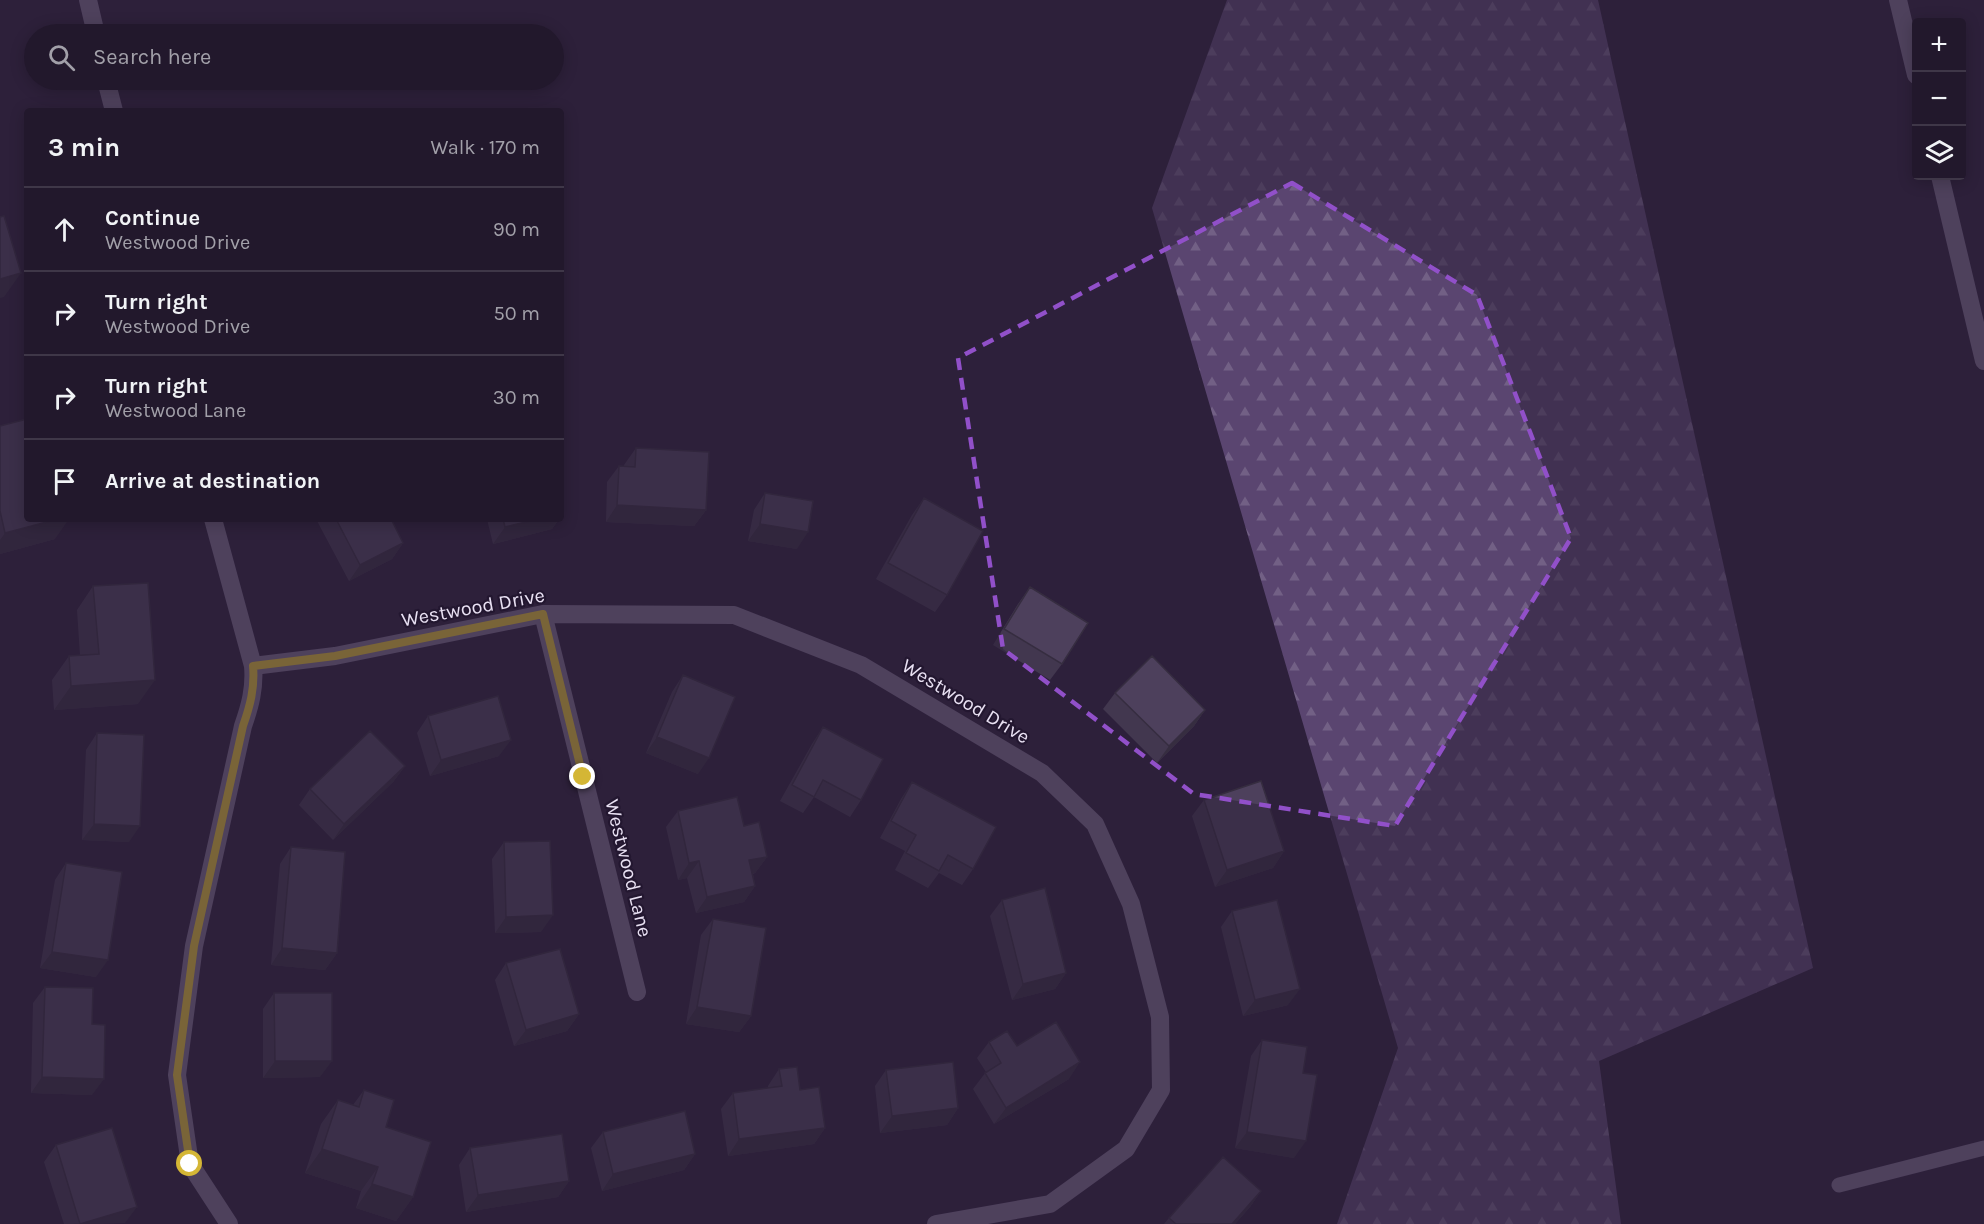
<!DOCTYPE html>
<html lang="en">
<head>
<meta charset="utf-8">
<style>
	body { margin:0; font-family:Karla,sans-serif; background:#2a2134; color:#f1f3f6 }
	.controls { position:absolute; right:18px; top:18px; display:grid; overflow:hidden; border-radius:6px; box-shadow:0 3px 15px #0003 }
	.controls button { width:54px; height:54px; display:grid; place-items:center; padding:0; border:0; border-bottom:2px solid #3f3748; background:#22182c; color:#f1f3f6; font:30px sans-serif }
	.stop { position:absolute; width:18px; height:18px; margin:-14px; border:4px solid #d4b635; border-radius:50%; background:#fff }
	.stop.end { background:#d4b635; border-color:#fff; box-shadow:0 2px 6px #0008 }
	.list { margin:0; padding:0; list-style:none }
	h2 { display:flex; justify-content:space-between; align-items:center; height:78px; margin:0; padding:0 24px; font-size:26px }
	h2 small { font-size:20px; font-weight:400; color:#a2a0a9 }
	.list li { display:grid; grid-template-columns:39px 1fr auto; gap:18px; align-items:center; box-sizing:border-box; height:84px; padding:0 24px; border-top:2px solid #3f3748 }
	.list b { display:block; font-size:22px; white-space:nowrap }
	.list p { margin:0; font-size:20px; white-space:nowrap; color:#a2a0a9 }
	.list em { font-size:20px; font-style:normal; color:#a2a0a9 }
	.icon { flex:none; width:33px; height:33px; fill:none; stroke:currentColor; stroke-width:2; stroke-linecap:round; stroke-linejoin:round }
	.map { position:relative; flex:none; width:1984px; height:1224px; overflow:hidden }
	.search { position:absolute; background:#22182c; box-shadow:0 3px 15px #0003; left:24px; top:24px; width:540px; height:66px; display:flex; align-items:center; gap:15px; box-sizing:border-box; padding:0 21px; border-radius:33px; color:#a2a0a9; font-size:22px }
	.panel { position:absolute; background:#22182c; box-shadow:0 3px 15px #0003; left:24px; top:108px; width:540px; height:414px; border-radius:6px }
	.map>svg:first-child { display:block }
	.forest { fill:url(#forest-firs) }
	.lines { fill:none; stroke-linecap:round; stroke-linejoin:round }
	.service { stroke:#766886; stroke-width:15 }
	.minor { stroke:#766886; stroke-width:18 }
	.wall { fill:#42374f }
	.shaded-wall { fill:#362d40 }
	.building { fill:#4d405c; stroke:#362d40; stroke-width:1.5 }
	.route { stroke:#d4b635; stroke-width:8 }
	.marked { fill:none; stroke:#9150c9; stroke-width:4.5; stroke-dasharray:12 8; stroke-linejoin:round }
	.labels { text-anchor:middle; stroke-width:4.5; stroke-linejoin:round; paint-order:stroke }
	.street-label { font-size:20px; fill:#e9e1f3; stroke:#231730 }
</style>
</head>
<body>
<div class="map">
<svg width="1984" height="1224" viewBox="0 0 1984 1224">
	<defs>
		<pattern id="forest-firs" width="22" height="20" patternUnits="userSpaceOnUse" patternTransform="scale(1.5)"><rect width="22" height="20" fill="#5a4570"/><path d="M5 1l3.5 6h-7zM16 11l3.5 6h-7z" fill="#726085"/></pattern>
	</defs>
	<rect width="100%" height="100%" fill="#2d203b"/>
	<!-- forest -->
	<path class="forest" d="M1227,0H1598L1813,968L1599,1061L1621,1224H1337L1398,1048L1152,208Z"/>
	<g class="lines">
		<!-- service -->
		<path class="service" d="M1839,1185L1984,1148"/>
		<!-- minor -->
		<path class="minor" d="M88,0L96,34
			M1898,0L1916,75
			M106,80L114,111
			M1940,176L1984,361
			M213,519L253,666C255,688 250,706 243,726L194,946L177,1075L190,1164L229,1224
			M543,614L637,992
			M253,666L335,656L543,614L734,615L861,665L1042,773L1095,824L1131,904L1160,1017L1161,1090L1126,1149L1050,1204L936,1224"/>
	</g>
	<!-- wall -->
	<path class="wall" d="M0,426L55,539L0,554Z
		M636,448L706,510L694,526L606,522L607,482L619,466H624V465Z
		M765,493L797,549L748,541L754,510Z
		M924,498L947,595L935,612L876,579L912,515Z
		M316,519H391L403,543L392,559L349,581Z
		M487,519H559L552,529L493,544Z
		M93,586L138,704L54,710L52,680L69,656L80,655L77,610Z
		M1030,587L1062,664L1050,680L993,645L1018,604Z
		M683,675L698,774L646,753L672,692Z
		M1115,693L1205,710L1194,726L1157,763L1103,709Z
		M428,716L499,756L430,776L417,733Z
		M823,727L861,800L850,817L814,797L803,813L780,801L812,744Z
		M97,733L129,842L82,840L86,750Z
		M405,766L393,782L333,840L299,805L310,789Z
		M912,782L973,869L962,885L939,873L928,888L895,870L905,851L880,838L901,799Z
		M1204,800L1284,851L1273,868L1215,887L1192,816Z
		M678,811L744,826L767,857L755,873L753,874L755,886L744,902L696,913L687,878L678,880L666,827Z
		M504,842L541,932L495,933L492,859Z
		M291,847L337,953L325,970L271,965L280,864Z
		M66,863L96,977L40,968L55,880Z
		M1002,900L1066,973L1055,989L1012,1000L990,916Z
		M1232,911L1288,1005L1243,1016L1221,927Z
		M713,919L751,1016L739,1032L686,1024L701,935Z
		M506,963L579,1014L567,1031L514,1046L495,980Z
		M45,987L92,1024V1095L31,1093L33,1003Z
		M274,993L320,1077L263,1078V1009Z
		M1262,1040L1303,1073L1294,1158L1235,1148L1251,1056Z
		M989,1042L1017,1046L1069,1079L994,1124L973,1089L986,1072L977,1058Z
		M779,1069L800,1090L825,1128L814,1144L728,1156L721,1109L733,1093L768,1088V1086Z
		M886,1070L958,1108L947,1125L880,1133L875,1086Z
		M364,1090L386,1127L413,1197L396,1221L356,1208L361,1191L305,1173L321,1124L338,1100L353,1105Z
		M603,1132L695,1154L684,1170L602,1191L591,1148Z
		M56,1145L125,1223L64,1224L44,1162Z
		M470,1148L569,1181L558,1197L466,1212L459,1165Z
		M1261,1191L1250,1207L1235,1224H1164L1169,1218Z"/>
	<!-- shaded-wall -->
	<path class="shaded-wall" d="M21,273L4,297L0,298V279Z
		M617,505L706,510L694,526L606,522Z
		M58,519H69L55,539L0,554V540L5,533Z
		M538,519H559L552,529L493,544L505,527Z
		M760,524L808,532L797,549L748,541Z
		M403,543L392,559L349,581L360,565Z
		M155,680L138,704L54,710L71,686Z
		M1205,710L1194,726L1157,763L1169,746Z
		M657,737L709,758L698,774L646,753Z
		M511,740L499,756L430,776L441,760Z
		M405,766L393,782L333,840L344,824Z
		M94,824L140,826L129,842L82,840Z
		M1284,851L1273,868L1215,887L1227,870Z
		M767,857L755,873L738,876L749,860Z
		M699,861L687,878L678,880L689,863Z
		M755,886L744,902L696,913L707,897Z
		M553,915L541,932L495,933L506,917Z
		M282,948L337,953L325,970L271,965Z
		M52,952L108,960L96,977L40,968Z
		M1066,973L1055,989L1012,1000L1023,984Z
		M1300,989L1288,1005L1243,1016L1255,1000Z
		M697,1007L751,1016L739,1032L686,1024Z
		M579,1014L567,1031L514,1046L526,1030Z
		M275,1061H332L320,1077L263,1078Z
		M1080,1062L1069,1079L994,1124L1006,1108Z
		M42,1077L104,1079L92,1095L31,1093Z
		M958,1108L947,1125L880,1133L892,1116Z
		M825,1128L814,1144L728,1156L739,1139Z
		M1247,1132L1306,1141L1294,1158L1235,1148Z
		M322,1149L378,1167L361,1191L305,1173Z
		M695,1154L684,1170L602,1191L613,1174Z
		M569,1181L558,1197L466,1212L478,1195Z
		M372,1184L413,1197L396,1221L356,1208Z
		M1261,1191L1250,1207L1235,1224H1232Z
		M137,1207L125,1223L80,1224Z"/>
	<!-- building -->
	<path class="building" d="M4,216L21,273L0,279V217Z
		M27,419V519H58L5,533L0,511V426Z
		M636,448L709,452L706,510L617,505L619,466L635,467Z
		M765,493L813,501L808,532L760,524Z
		M924,498L983,531L947,595L888,563Z
		M561,503L563,513H561Z
		M336,519H391L403,543L360,565Z
		M503,519H538L505,527Z
		M148,583L155,680L71,686L69,656L99,654L93,586Z
		M1030,587L1088,623L1062,664L1004,629Z
		M1152,656L1205,710L1169,746L1115,693Z
		M683,675L735,697L709,758L657,737Z
		M498,696L511,740L441,760L428,716Z
		M823,727L883,759L861,800L823,780L814,797L792,785Z
		M370,731L405,766L344,824L310,789Z
		M97,733L144,735L140,826L94,824Z
		M1261,781L1284,851L1227,870L1204,800Z
		M912,782L996,827L973,869L948,855L939,871L906,853L916,835L891,821Z
		M737,797L744,826L759,822L767,857L749,860L755,886L707,897L699,861L689,863L678,811Z
		M550,841L553,915L506,917L504,842Z
		M291,847L345,852L337,953L282,948Z
		M66,863L122,872L108,960L52,952Z
		M1045,888L1066,973L1023,984L1002,900Z
		M1277,900L1300,989L1255,1000L1232,911Z
		M713,919L766,928L751,1016L697,1007Z
		M560,949L579,1014L526,1030L506,963Z
		M45,987L93,988L92,1024L105,1025L104,1079L42,1077Z
		M274,993H332V1061H275Z
		M1056,1022L1080,1062L1006,1108L985,1073L1001,1063L989,1042L1007,1031L1017,1046Z
		M1262,1040L1307,1047L1303,1073L1317,1075L1306,1141L1247,1132Z
		M953,1062L958,1108L892,1116L886,1070Z
		M797,1067L800,1090L819,1087L825,1128L739,1139L733,1093L782,1086L779,1069Z
		M364,1090L394,1100L386,1127L431,1142L413,1197L372,1184L378,1167L322,1149L338,1100L359,1107Z
		M685,1111L695,1154L613,1174L603,1132Z
		M112,1128L137,1207L80,1224L56,1145Z
		M562,1134L569,1181L478,1195L470,1148Z
		M1223,1157L1261,1191L1232,1224H1176L1169,1218Z"/>
	<g class="lines">
		<!-- route -->
		<path class="route" d="M190,1164L177,1075L194,946L243,726C250,706 255,688 253,666L335,656L543,614L583,777"/>
	</g>
	<!-- marked area -->
	<path d="M0 0H1984V1224H0ZM1292,183L1477,295L1571,538L1395,826L1194,794L1003,649L958,358Z" fill="#2d203b" fill-opacity=".55" fill-rule="evenodd"/>
	<path class="marked" d="M1292,183L1477,295L1571,538L1395,826L1194,794L1003,649L958,358Z"/>
	<g class="labels">
		<!-- street labels -->
		<g class="street-label">
			<text transform="translate(473 607) rotate(-10)" y="7">Westwood Drive</text>
			<text transform="translate(966 701) rotate(31)" y="7">Westwood Drive</text>
			<text transform="translate(629 868) rotate(76)" y="7">Westwood Lane</text>
		</g>
	</g>
</svg>
<div class="controls">
<button>+</button>
<button>−</button>
<button><svg class="icon" aria-label="layers" viewBox="0 0 24 24"><path d="M12 4l9 5-9 5-9-5zM3 14l9 5 9-5"/></svg></button>
</div>
<div class="stop" style="left:190px;top:1164px"></div>
<div class="stop end" style="left:583px;top:777px"></div>
<div class="search"><svg class="icon" aria-label="search" viewBox="0 0 24 24"><circle cx="10" cy="10" r="6"/><path d="M15 15l6 6"/></svg>Search here</div>
<section class="panel">
<h2>3 min<small>Walk · 170 m</small></h2>
<ul class="list">
<li><svg class="icon" aria-label="ahead" viewBox="0 0 24 24"><path d="M12 20V5M6 11l6-6 6 6"/></svg><div><b>Continue</b><p>Westwood Drive</p></div><em>90 m</em></li>
<li><svg class="icon" aria-label="right" viewBox="0 0 24 24"><path d="M7 20v-9h11M14 6l5 5-5 5"/></svg><div><b>Turn right</b><p>Westwood Drive</p></div><em>50 m</em></li>
<li><svg class="icon" aria-label="right" viewBox="0 0 24 24"><path d="M7 20v-9h11M14 6l5 5-5 5"/></svg><div><b>Turn right</b><p>Westwood Lane</p></div><em>30 m</em></li>
<li><svg class="icon" aria-label="arrive" viewBox="0 0 24 24"><path d="M6 21V4h12l-3 4 3 4H6"/></svg><div><b>Arrive at destination</b></div></li>
</ul>
</section>
</div>
</body>
</html>
